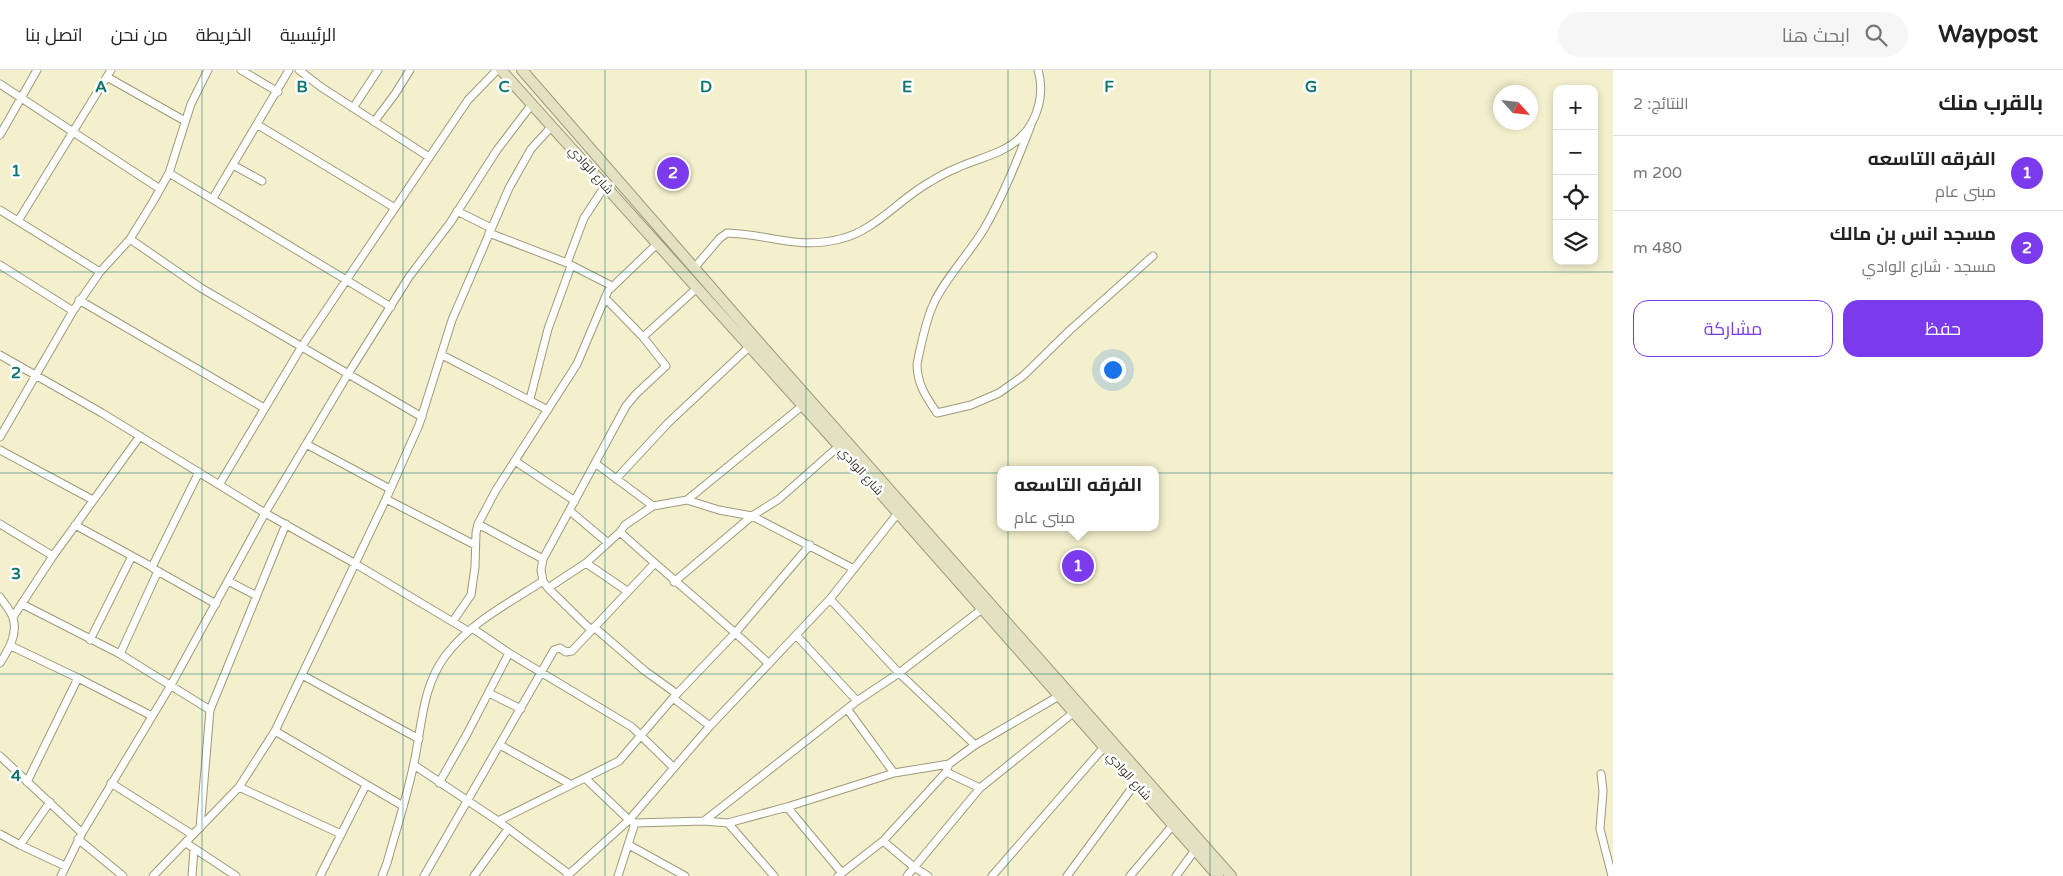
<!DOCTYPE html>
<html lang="ar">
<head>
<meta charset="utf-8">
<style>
	body { margin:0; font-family:"Varela Round",Cairo,sans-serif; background:#f6f6f6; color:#222; direction:rtl }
	.controls { position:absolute; right:15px; top:15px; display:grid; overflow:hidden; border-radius:10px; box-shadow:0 2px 8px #0003 }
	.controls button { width:45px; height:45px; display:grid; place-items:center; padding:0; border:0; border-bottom:1px solid #e0e0e0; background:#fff; color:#222; font:25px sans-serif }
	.compass { position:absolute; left:1493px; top:15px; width:45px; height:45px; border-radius:50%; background:#fff; box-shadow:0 2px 8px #0003; rotate:117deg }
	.you { position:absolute; left:1112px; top:299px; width:18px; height:18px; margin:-12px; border:4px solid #fff; border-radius:50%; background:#1a73e8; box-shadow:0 0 0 8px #1a73e833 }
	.badge { display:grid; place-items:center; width:32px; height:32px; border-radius:50%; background:#7c3aed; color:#fff; font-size:16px; font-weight:700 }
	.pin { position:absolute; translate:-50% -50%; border:2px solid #fff; box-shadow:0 1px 5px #0006 }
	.popup { position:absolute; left:997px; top:396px; width:162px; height:65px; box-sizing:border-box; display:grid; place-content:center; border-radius:10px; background:#fff; filter:drop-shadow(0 1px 4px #0005); font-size:16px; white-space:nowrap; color:#767676 }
	.popup b { font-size:19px; color:#222 }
	.popup::after { content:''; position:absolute; left:50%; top:100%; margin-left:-10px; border:10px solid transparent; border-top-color:#fff }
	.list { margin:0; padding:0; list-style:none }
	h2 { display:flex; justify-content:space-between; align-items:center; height:65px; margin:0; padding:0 20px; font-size:21px }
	h2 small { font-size:16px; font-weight:400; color:#767676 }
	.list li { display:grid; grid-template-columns:32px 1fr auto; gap:15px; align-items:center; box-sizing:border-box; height:75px; padding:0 20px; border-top:1px solid #e0e0e0 }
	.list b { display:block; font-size:19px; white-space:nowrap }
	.list p { margin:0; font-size:16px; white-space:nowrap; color:#767676 }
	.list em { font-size:16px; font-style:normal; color:#767676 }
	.actions { display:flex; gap:10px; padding:15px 20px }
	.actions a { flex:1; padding:11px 0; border:1px solid #7c3aed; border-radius:15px; text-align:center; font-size:18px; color:#7c3aed }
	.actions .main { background:#7c3aed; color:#fff }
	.icon { flex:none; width:28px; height:28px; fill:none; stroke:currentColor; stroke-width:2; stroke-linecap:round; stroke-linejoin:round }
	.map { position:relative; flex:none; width:1613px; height:806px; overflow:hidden; direction:ltr }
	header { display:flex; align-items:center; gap:30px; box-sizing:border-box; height:70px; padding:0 25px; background:#fff; border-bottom:1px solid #e0e0e0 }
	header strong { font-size:24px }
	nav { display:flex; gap:28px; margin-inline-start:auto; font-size:18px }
	.search { width:350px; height:45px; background:#f6f6f6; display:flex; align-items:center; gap:12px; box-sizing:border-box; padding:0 18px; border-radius:28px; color:#767676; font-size:19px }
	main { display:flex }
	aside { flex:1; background:#fff }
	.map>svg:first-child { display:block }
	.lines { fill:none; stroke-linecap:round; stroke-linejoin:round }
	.street-casing { stroke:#9e997a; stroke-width:9 }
	.secondary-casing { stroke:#9e997a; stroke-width:12 }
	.street { stroke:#fff; stroke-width:7 }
	.secondary { stroke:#e4e0c2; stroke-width:10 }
	.grid { fill:none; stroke:#0f766e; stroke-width:1; stroke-opacity:0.55 }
	.labels { text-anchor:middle; stroke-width:5; stroke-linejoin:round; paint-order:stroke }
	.street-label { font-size:12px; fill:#39372a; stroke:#fff }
	.grid-label { font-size:16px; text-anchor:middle; font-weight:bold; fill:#0f766e; stroke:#fff; stroke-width:5; stroke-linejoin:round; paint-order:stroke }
</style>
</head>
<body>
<header>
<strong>Waypost</strong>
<div class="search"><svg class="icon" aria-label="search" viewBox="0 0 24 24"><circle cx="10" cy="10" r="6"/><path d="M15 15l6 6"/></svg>ابحث هنا</div>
<nav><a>الرئيسية</a><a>الخريطة</a><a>من نحن</a><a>اتصل بنا</a></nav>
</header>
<main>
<aside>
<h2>بالقرب منك<small>النتائج: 2</small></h2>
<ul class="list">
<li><span class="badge">1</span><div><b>الفرقه التاسعه</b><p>مبنى عام</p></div><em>200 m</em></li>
<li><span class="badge">2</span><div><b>مسجد انس بن مالك</b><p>مسجد · شارع الوادي</p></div><em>480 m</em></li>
</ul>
<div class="actions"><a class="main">حفظ</a><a>مشاركة</a></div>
</aside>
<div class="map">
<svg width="1613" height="806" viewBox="0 0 1613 806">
	<rect width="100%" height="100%" fill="#f4f0ce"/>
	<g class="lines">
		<!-- street casing -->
		<g class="street-casing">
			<path id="street" d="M241,0L278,22
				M299,0L321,17L429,87
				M107,7L185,51
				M0,14L160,119
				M353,38L378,0
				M374,52L395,24L410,0
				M258,55L395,138
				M1031,55C1017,91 1003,126 984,159C969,184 943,211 933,235C925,253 921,275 917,294C917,314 926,327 937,343L971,335L999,323L1023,306L1070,260L1153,186
				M0,65L37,0
				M233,95L262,111
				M169,103L391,237
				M213,128L289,0
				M0,140L100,202
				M457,141L491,158
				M18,151L111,0
				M489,163L567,193L612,216
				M130,169L201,218L422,347
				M567,193L584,148L605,116
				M0,195L73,241L0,367
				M695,197L720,168L727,163C769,164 796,180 840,169C875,161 899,129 930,112C938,107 947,102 957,98C978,88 1004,84 1021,67C1038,50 1045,23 1038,0
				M79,230L264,338
				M73,241L100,202L130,169L154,130L169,103L191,34L208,0
				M643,267L697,218
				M0,285L102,343L265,443L354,493L468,561
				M442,285L548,340
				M530,329L548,259L571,196
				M306,374L390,419
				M0,380L93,430
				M515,391L575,431
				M595,393L653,436
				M616,409L668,353L749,277
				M219,415L302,276L347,209L468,30L497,0
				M386,429L475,475
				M687,430L719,440L752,446L854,499
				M570,441L608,473
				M0,454L53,486
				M478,454L543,489
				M75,455L132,486
				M620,462C669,507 721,548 769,594
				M586,493L627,521
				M154,499L216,534
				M228,511L255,525
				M543,511L541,500L543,489L626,336L636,324L666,296L643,267L605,228
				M674,512L752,446L779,429L839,376
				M548,518L591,560
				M0,527C4,533 11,541 13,548C18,564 9,579 0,593
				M830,529L899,603L975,675
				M22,534L120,584L210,640
				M13,547L53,486L140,366
				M453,551L471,525L475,497L476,463L478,454L496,420L577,294L608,221L657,174
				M594,557L645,601L677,624
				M472,558L509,583L632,657L673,697
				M796,565L857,631
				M90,570L132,486L152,497L199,402
				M11,576L78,608L27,712
				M120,584L158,501
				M302,605L419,669
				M78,608L152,646
				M489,623L521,639
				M673,628L710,656
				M848,640L894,703
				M275,661L403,736
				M500,675L570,714
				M0,686L82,763L61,806
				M414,695L498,751L569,804
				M946,702L980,718
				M1601,704L1603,721L1600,759L1612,806
				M111,713L193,765
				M439,713L467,664L509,583
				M239,717L341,764
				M787,737L842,803
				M498,751L619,691L673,628L736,562L810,475
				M704,751L857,631L899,603L982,539
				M635,753L704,751L728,753L787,737L894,703L949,694
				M728,753L774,806
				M200,758L210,640L286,454
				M82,763L171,615L265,443L348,304L409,207L450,153L497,80L532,34
				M0,764L20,775L50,732
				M78,769L123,806
				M883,771L914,797L928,806
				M186,773L236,806
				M20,775L65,796
				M629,775L685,806
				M153,806L239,717L275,661L386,429L419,355L452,250L509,118L531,79L552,56
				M192,806L194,779
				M320,806L366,715
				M382,806L387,793C396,760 407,727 414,693C422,656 422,616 446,585C471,552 509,533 543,511L548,518L586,493L620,462L625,455L653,436L687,430L802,336
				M424,806L554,580L560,578L566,582L572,581L654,494
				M474,806L508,759
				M567,806L629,750L585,708
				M618,806L635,753L629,750L710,656L830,529L898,443
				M838,806L883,771L946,702L949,694L975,675L1059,626
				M907,806L980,718L1073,643
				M992,806L1104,677
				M1067,806L1138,710
				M1130,806L1173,755
				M1176,806L1195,780"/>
		</g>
		<!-- secondary casing -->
		<g class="secondary-casing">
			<path id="secondary" d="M501,0L830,366L1218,806
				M522,0L756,269L1231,806"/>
		</g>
		<!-- street -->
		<use href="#street" class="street"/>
		<!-- secondary -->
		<use href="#secondary" class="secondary"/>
	</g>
	<!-- grid -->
	<path class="grid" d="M202,0V806M403,0V806M605,0V806M806,0V806M1008,0V806M1210,0V806M1411,0V806M0,202H1613M0,403H1613M0,604H1613"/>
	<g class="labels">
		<!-- street labels -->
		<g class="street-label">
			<text transform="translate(591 100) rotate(48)" y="4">شارع الوادي</text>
			<text transform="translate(861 401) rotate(48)" y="4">شارع الوادي</text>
			<text transform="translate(1129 706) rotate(48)" y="4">شارع الوادي</text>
		</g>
	</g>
	<g class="grid-label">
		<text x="101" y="22">A</text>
		<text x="302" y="22">B</text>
		<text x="504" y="22">C</text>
		<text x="706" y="22">D</text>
		<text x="907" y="22">E</text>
		<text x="1109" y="22">F</text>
		<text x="1311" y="22">G</text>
		<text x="16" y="106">1</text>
		<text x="16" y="308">2</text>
		<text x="16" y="509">3</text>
		<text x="16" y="711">4</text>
	</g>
</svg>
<div class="controls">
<button>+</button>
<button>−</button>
<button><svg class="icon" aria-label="locate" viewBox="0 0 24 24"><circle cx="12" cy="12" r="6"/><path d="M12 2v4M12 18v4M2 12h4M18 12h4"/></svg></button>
<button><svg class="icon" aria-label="layers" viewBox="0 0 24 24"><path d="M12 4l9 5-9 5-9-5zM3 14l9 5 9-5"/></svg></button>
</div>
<svg class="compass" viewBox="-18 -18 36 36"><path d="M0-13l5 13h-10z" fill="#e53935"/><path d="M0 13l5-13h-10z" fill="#767676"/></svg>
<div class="you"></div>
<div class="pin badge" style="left:1078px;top:496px">1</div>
<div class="popup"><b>الفرقه التاسعه</b>مبنى عام</div>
<div class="pin badge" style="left:673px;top:103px">2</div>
</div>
</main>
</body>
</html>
